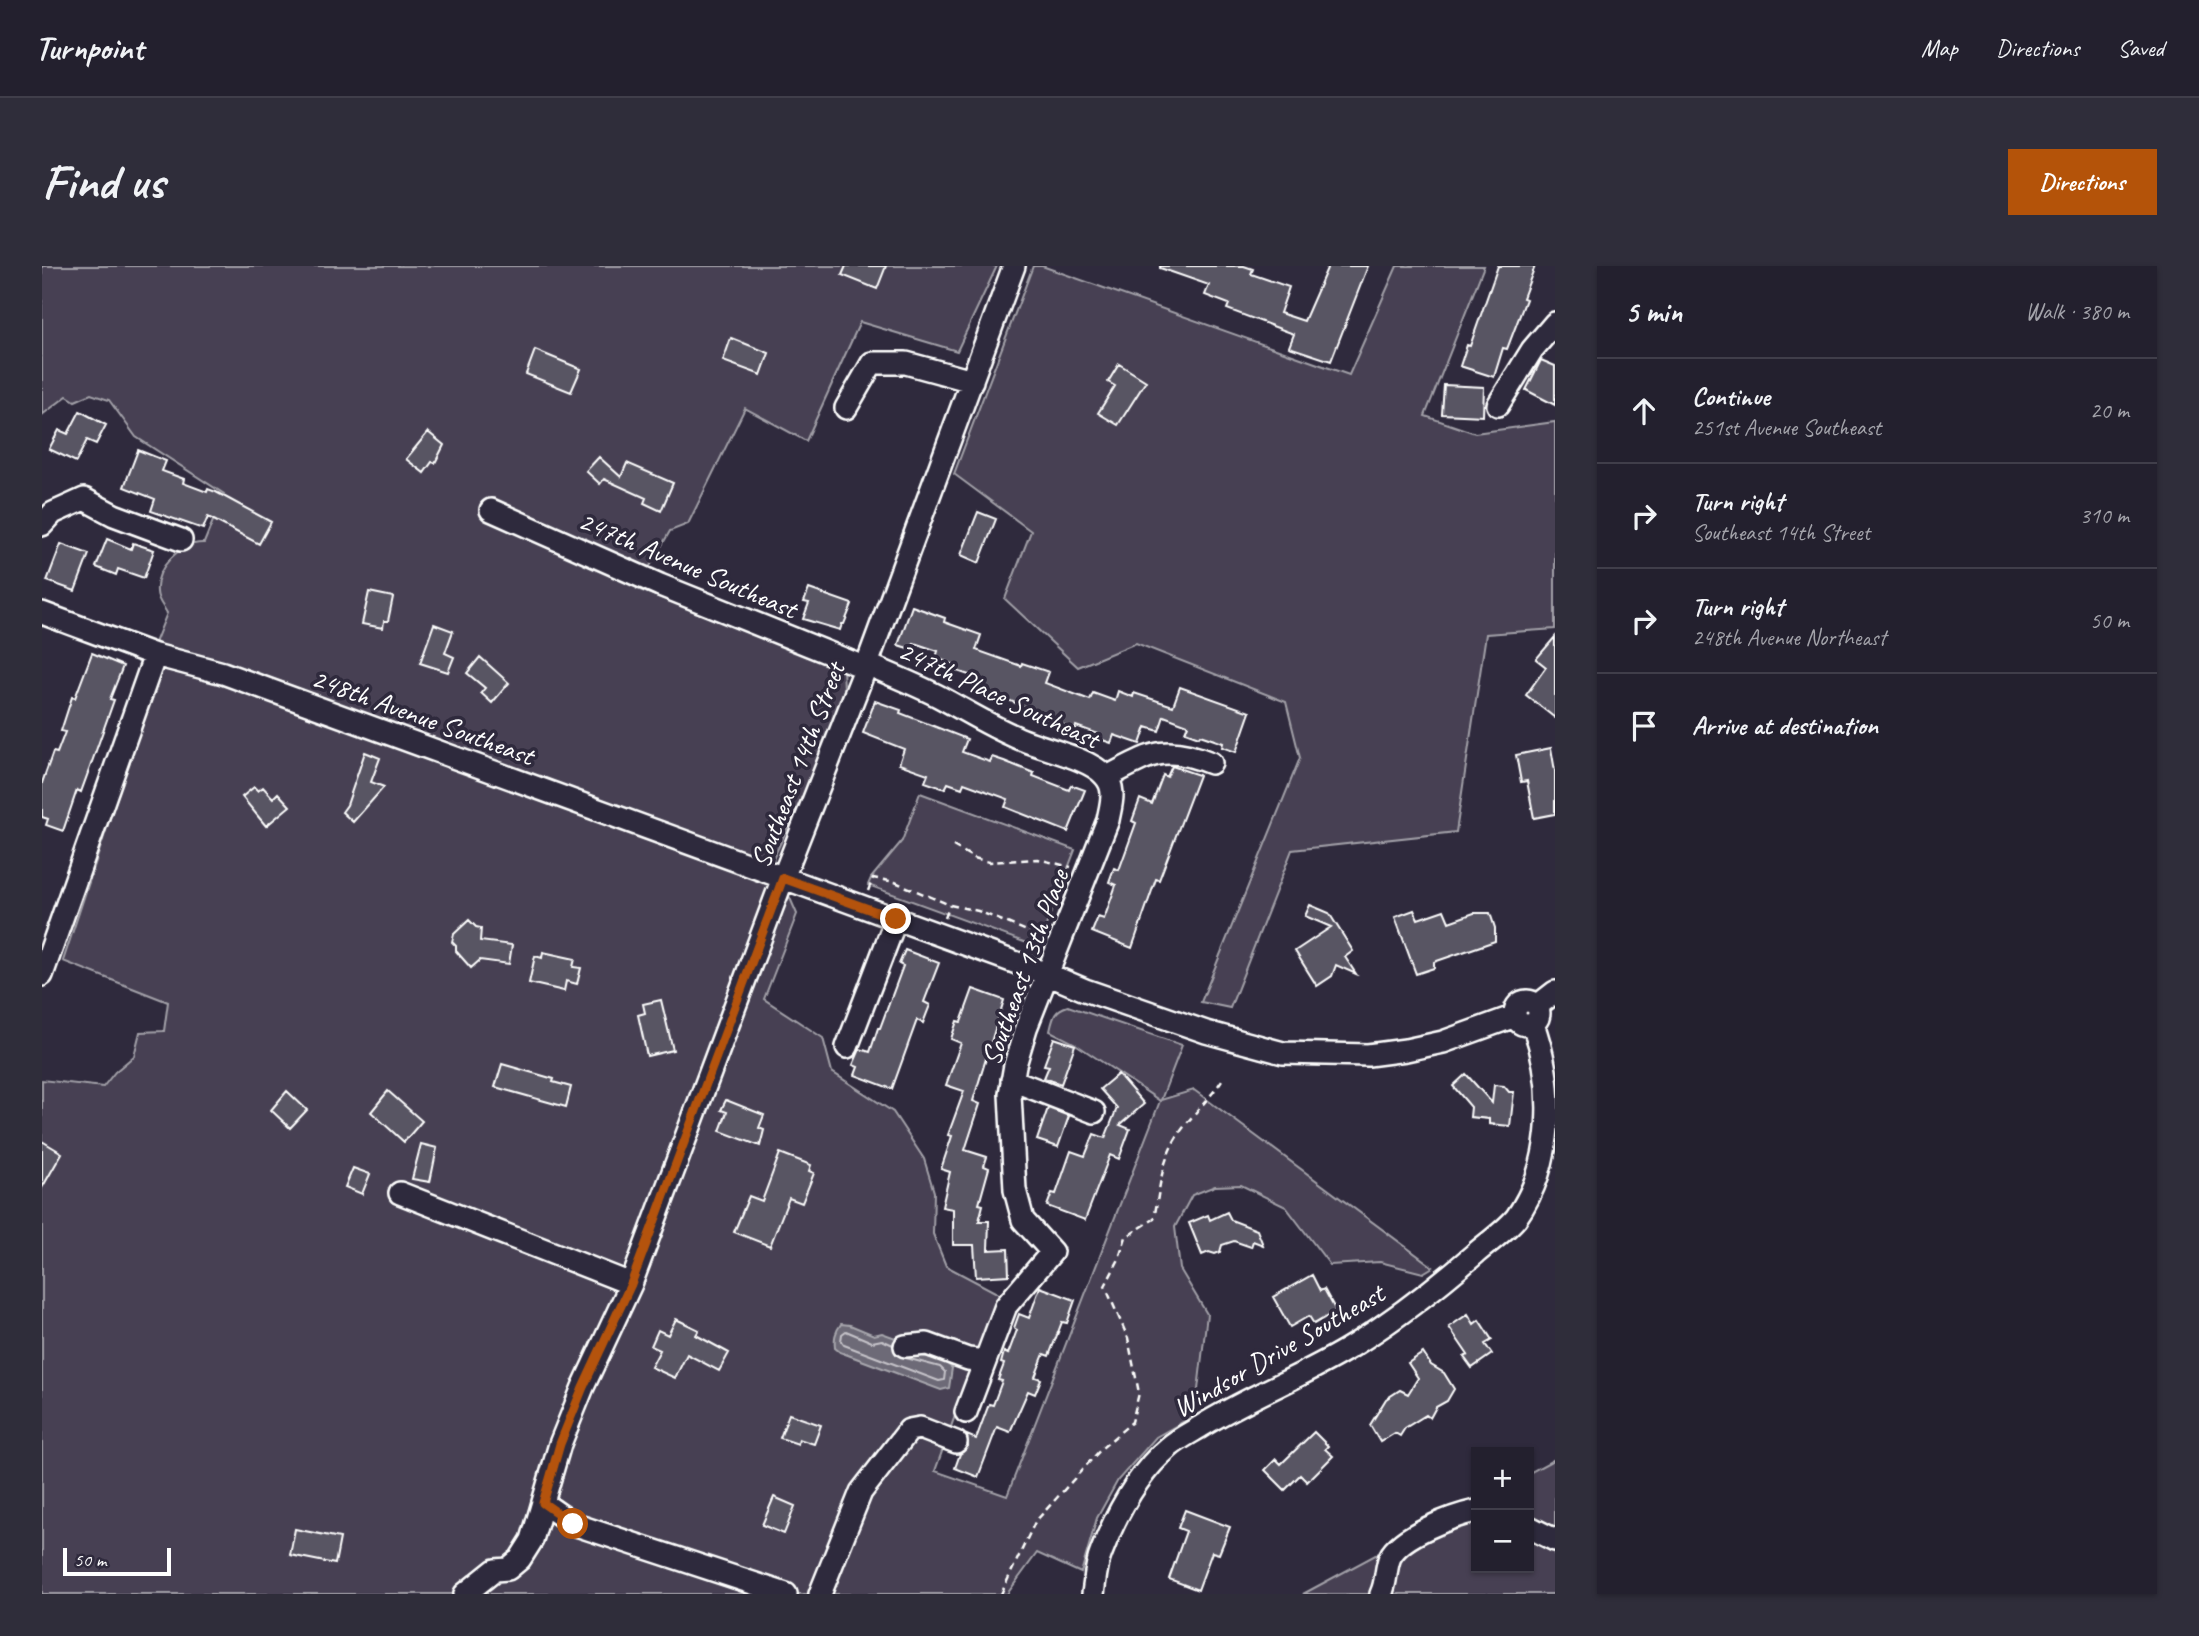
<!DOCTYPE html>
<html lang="en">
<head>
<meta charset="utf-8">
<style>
	body { margin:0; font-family:Caveat,sans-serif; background:#2f2d3a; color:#f1f3f6 }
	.controls { position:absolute; right:21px; bottom:21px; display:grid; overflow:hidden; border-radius:0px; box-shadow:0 2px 5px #0004 }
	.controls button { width:63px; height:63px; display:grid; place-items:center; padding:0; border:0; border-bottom:2px solid #403e4a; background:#23202e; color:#f1f3f6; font:35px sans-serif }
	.scale { position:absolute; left:21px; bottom:18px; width:108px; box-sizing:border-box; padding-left:7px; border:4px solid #fff; border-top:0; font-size:19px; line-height:24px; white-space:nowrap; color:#fff; -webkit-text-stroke:5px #2f2a3d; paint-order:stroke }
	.stop { position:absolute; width:21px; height:21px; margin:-16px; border:5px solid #b45309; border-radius:50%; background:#fff }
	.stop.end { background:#b45309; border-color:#fff; box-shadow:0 2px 7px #0008 }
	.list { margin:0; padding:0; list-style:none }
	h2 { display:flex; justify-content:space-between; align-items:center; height:91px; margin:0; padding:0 28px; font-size:30px }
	h2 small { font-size:23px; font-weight:400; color:#a3a3aa }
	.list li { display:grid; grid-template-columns:46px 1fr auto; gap:21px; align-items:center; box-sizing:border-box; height:105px; padding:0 28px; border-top:2px solid #403e4a }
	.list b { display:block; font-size:26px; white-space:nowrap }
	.list p { margin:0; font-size:23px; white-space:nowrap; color:#a3a3aa }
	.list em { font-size:23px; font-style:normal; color:#a3a3aa }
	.icon { flex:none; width:38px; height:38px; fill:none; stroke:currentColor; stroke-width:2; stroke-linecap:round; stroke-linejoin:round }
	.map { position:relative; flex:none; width:1513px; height:1328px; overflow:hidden; border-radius:0px }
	header { display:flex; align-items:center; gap:42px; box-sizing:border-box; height:98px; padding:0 35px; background:#23202e; border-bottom:2px solid #403e4a }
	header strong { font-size:33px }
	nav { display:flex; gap:38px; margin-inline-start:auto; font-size:24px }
	.intro { display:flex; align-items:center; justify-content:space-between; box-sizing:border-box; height:168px; padding:0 42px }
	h1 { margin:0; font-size:49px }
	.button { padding:18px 32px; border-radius:0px; background:#b45309; color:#fff; font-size:24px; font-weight:700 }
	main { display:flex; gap:42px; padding:0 42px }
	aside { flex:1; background:#23202e; border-radius:0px; box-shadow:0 2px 5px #0004 }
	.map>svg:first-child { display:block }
	.green { fill:#464152; stroke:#a2a0a8; stroke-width:2 }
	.water { fill:#6d6a77; stroke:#a7a6ad; stroke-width:2 }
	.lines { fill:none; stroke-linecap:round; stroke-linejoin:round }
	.shore { stroke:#c5c3c9; stroke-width:2 }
	.building { fill:#595564; stroke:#fff; stroke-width:2 }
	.minor-casing { stroke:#fff; stroke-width:26 }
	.path { stroke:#fff; stroke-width:2.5; stroke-dasharray:7 5; stroke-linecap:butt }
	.minor { stroke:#2f2a3d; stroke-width:21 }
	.route { stroke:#b45309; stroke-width:9 }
	.labels { text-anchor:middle; stroke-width:7; stroke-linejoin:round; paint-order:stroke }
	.street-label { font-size:28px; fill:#fff; stroke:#2f2a3d }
</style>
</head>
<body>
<header>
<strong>Turnpoint</strong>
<nav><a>Map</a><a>Directions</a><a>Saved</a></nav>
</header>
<div class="intro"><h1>Find us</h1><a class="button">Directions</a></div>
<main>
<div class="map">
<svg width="1513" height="1328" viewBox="0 0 1513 1328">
	<rect width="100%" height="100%" fill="#2f2a3d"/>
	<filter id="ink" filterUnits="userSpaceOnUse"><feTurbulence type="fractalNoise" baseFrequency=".0143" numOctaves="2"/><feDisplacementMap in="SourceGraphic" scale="14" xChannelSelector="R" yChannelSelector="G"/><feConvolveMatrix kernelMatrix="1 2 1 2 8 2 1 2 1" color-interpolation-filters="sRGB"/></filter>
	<g filter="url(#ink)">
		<!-- green -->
		<path class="green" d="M0,0H955L915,85L818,56L764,175L703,142L646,258L628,265L595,323L801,400L802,424L775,499L731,593L755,648L722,733L781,772L790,806L851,846L882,893L892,926L891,968L904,1000L957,1028L893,1205L965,1230L1118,835L1032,777L1008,765C1011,752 1012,744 1026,740L1140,779L1119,834L1152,824L1391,1001L1381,1007L1338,996L1288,999L1244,941L1199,919L1173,920L1150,929L1133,961L1138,1003L1165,1048L1153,1149L1114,1171L1076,1214L1055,1252L1039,1307L995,1287L965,1328H0V814L61,821L73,806L92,790L98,766L122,765L126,736L21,695L115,410L113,377L125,347C121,340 115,334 115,326C113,302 138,276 162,277L182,228L94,171L67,134L49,128L33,135L25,130L0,149Z
			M991,0H1000L1307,109L1355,0H1442L1383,150L1433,167L1513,156V363L1444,368L1414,566L1250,584L1188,742L1159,736L1258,492L1244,436L1094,377L1036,401L963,333L989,265L912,208Z
			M878,527L1033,584L998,675L990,679L826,619L829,612L860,575Z
			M1513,1193V1328H1261L1434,1235V1302H1487V1207Z"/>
		<!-- water -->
		<path class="water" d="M799,1058L808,1059L832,1069L840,1067L862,1075L874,1088L902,1095L910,1102L907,1122L899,1124L798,1086L793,1082C792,1072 793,1066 799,1058Z"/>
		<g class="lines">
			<!-- shore -->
			<path class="shore" d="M851,1079L840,1074L830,1076L804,1065L800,1068L799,1075L802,1079L897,1115L902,1114L903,1106L898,1101L864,1092"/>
		</g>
		<!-- building -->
		<path class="building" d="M804,0H844L835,23L800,9Z
			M1118,0H1202L1211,3L1209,8L1247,21L1238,47L1262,55L1286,0H1326L1289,95L1247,81L1252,68L1185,43L1187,38L1163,29L1167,19L1118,2Z
			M1456,0H1493L1481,32L1484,33L1465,83L1461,82L1452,111L1418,100L1425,79L1428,80Z
			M689,72L727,87L719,109L681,95Z
			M493,84L539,103L529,126L484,108Z
			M1499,94L1513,100V139L1484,124Z
			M1077,98L1104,115L1076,159L1056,147L1073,120L1066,116Z
			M1402,119L1442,121L1441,150L1400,148Z
			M38,145L64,159L54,178L45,174L34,196L7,183L17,164L26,168Z
			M386,166L402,179L393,197L390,196L382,207L364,193Z
			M96,184L124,195L120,205L142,213L141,217L165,226L166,223L174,226L229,256L217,278L166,251L161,263L109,245L113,233L82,221Z
			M557,191L579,211L585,197L631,217L619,245L602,237L604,232L562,213L558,218L544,205Z
			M936,246L954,253L937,297L919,289Z
			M65,273L89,283L91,277L112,284L102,312L76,303L74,309L54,301Z
			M19,278L47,288L33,325L5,315Z
			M767,323L810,338L802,358H800L798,364L761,353L767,337L762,336Z
			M327,326L351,331L346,355H342L341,362L320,358Z
			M870,340L903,352L902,356L939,369L934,384L979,400L980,397L1007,406L1003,417L1048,434L1051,427L1073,435L1076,425L1091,431L1092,427L1131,440L1138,421L1208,446L1194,486L1180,481L1181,477L1158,469L1157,471L1143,466L1146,459L1122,450L1117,465L1104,461L1098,478L1072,469L1069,477L1055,472L1056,468L1034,460L1033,463L996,450L997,447L938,422L940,417L928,413L930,410L909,403L911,398L894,392L896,385L872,377L869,383L856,379Z
			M392,358L411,365L403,387L412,391L406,406L378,397Z
			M1513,371V452L1484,429L1504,401L1494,393Z
			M50,387L81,400L68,433L72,434L51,493L39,526L35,524L21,565L4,559L6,553L0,551V517L11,486L15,487L23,466L19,465L30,431L33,432Z
			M438,391L467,417L450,437L439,427L443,422L425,407Z
			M833,435L859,444L858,447L925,473L920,486L948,496L950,491L962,495L992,507L991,510L1027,524L1029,519L1043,524L1026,566L963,541L966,533L922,517L920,522L906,517L903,523L883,516L886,508L857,498L862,483L821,467Z
			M1509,482L1513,505V548L1492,552L1485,515L1479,516L1474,489Z
			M323,486L338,492L329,516L342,521L311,556L300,546L305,539Z
			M1130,500L1157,509L1117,614L1114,613L1090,682L1050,666L1056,651L1062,653L1074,619L1067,616L1072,602L1077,604L1094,557L1090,555L1098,533L1110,538L1121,509L1125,511Z
			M212,521L216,525L221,521L231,532L236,527L248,540L224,560L200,531Z
			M1268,639L1287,647L1311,685L1303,691L1314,708L1294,699L1290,710L1275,720L1253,685L1289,661L1263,650Z
			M1372,644L1376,653L1402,644L1407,656L1432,647H1448L1453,662V675L1392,696V702L1374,708L1353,651Z
			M427,654L434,661L439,662L438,675L470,679L467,698L438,694L429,702L414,685V680L410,676L412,668Z
			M863,684L897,697L882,736L888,739L881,757L875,754L850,823L813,809L816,801L811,799L818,783L828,786L836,762H838L861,700L857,698Z
			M501,686L533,693L531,701L539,702L535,718L524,715L522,725L487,717L493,690L500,692Z
			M931,723L962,734L931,835L938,838L923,884L945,891L942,900L947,902L937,938L941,939L937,955H947L946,984L966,983L967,1009L934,1011L932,979H911V943L900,941L908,906L899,903L910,870L906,869L922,825L904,819L919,777L909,773L915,755L919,756Z
			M619,734L631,784L605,790L596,749L603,747L601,738Z
			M1012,772L1033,779L1019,818L1002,812L1007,800L1002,799Z
			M460,798L512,813L511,816L529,821L524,841L453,821Z
			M1076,808L1102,838L1078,859L1088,863L1077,893L1068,889L1043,954L1005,940L1010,927L1014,928L1029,885L1043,890L1052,868L1063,872L1075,842L1058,823Z
			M1424,808L1450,837L1452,819L1462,820L1467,826H1472L1468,860L1447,858V853L1428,851L1429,841L1411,820Z
			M245,825L265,844L248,862L229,844Z
			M346,825L380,855L362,876L329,846Z
			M684,834L722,849L717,862L722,864L718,880L678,865L685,846L679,844Z
			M1006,842L1027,850L1016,881L995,874Z
			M0,875L20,887L0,922Z
			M379,878L395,882L388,916L370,913Z
			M738,887L769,899L767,905L772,907L760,937L747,932L728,980L692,966L707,930L720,935Z
			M311,902L328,908L320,928L303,921Z
			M1185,946L1189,954L1215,964L1221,979L1211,975L1209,981L1192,975L1180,979L1178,986L1173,988L1167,986L1160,989L1147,957L1166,949L1168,954Z
			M1270,1009L1278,1025L1282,1023L1294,1045L1272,1058L1267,1050L1248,1061L1231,1031Z
			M998,1021L1033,1034L1025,1057L1020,1056L1007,1090L1002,1088L993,1111L999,1113L993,1128L986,1125L968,1166L955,1161L936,1211L913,1202L918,1188L926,1180L925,1169L934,1173L947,1138L951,1139L960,1115L956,1114L962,1098L959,1097L962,1086L966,1088L975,1064L972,1062L977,1048L987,1052Z
			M1426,1048L1432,1058L1437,1054L1450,1074L1443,1078L1450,1088L1430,1102L1422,1091L1426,1089L1407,1061Z
			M634,1053L657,1064L654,1069L687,1087L677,1105L645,1088L633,1112L609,1101L618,1084L609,1080L616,1064L626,1069Z
			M1381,1087L1389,1099L1402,1107L1412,1123L1405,1135L1394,1141L1388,1152L1384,1149L1363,1162L1358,1170L1353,1167L1338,1176L1328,1159L1344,1133L1358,1124L1366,1128L1376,1112L1366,1097Z
			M747,1148L779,1159L772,1178L757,1173L756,1178L738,1172Z
			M1272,1166L1286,1180L1283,1183L1291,1190L1265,1216L1258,1209L1243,1224L1223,1204L1234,1193L1239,1198Z
			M732,1231L753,1240L742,1268L720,1259Z
			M1143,1244L1188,1261L1177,1288L1170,1286L1156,1324L1127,1313L1144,1265L1136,1262Z
			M253,1263L298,1272L293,1298L248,1289Z"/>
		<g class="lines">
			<!-- minor casing -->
			<g class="minor-casing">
				<path id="minor" d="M1456,139L1490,84L1513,57
					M804,142L830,97H864L930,115
					M449,244L618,319L824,402
					M0,259L11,247L42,233L72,249L139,274
					M0,347L113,389L181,407L1005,708L1043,724L1164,766L1241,787L1326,789L1364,784L1401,776L1473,750
					M825,398C849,409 875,419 898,431C924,445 948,460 974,471C997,482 1046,491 1062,509C1075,522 1069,538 1066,554L984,762L973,799L968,828L973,924L981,954L1010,986L964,1040L924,1146
					M1065,511C1108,489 1121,477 1169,497
					M0,709L113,389
					M1473 747a12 12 0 1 1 24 0a12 12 0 1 1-24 0Z
					M1495,740L1513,726
					M805,781L854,653
					M970,814L1052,846
					M358,927L589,1018
					M863,1080L885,1078L926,1093L943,1095
					M501,1237L531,1258L744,1328
					M1487,1261L1513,1274
					M423,1328L453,1304L466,1303L478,1293L490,1274L518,1178L541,1121L589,1018L741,612L825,398L972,0
					M778,1328L819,1226L867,1164L878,1162L914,1176
					M1051,1328C1053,1315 1054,1299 1059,1287C1074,1248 1095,1208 1127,1181C1136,1173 1148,1167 1158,1161C1207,1130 1263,1110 1312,1079C1355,1052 1396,1020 1434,987C1447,976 1463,965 1474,952C1513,897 1513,819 1491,758
					M1339,1328C1345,1316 1343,1303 1348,1291C1359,1269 1411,1250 1434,1245"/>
			</g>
			<!-- path -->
			<path class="path" d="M911,580L932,592L947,596L996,593L1029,601
				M826,625L831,612L853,616L908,639L936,645L985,665L997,664L1003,667
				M903,652L908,639
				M959,1328L993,1256L1060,1182L1090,1156L1097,1127L1086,1072L1063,1020L1076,995L1084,971L1112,953C1116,933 1118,909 1126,889C1136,860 1164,839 1180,814"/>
			<!-- minor -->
			<use href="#minor" class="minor"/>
		</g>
	</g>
	<g class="lines" filter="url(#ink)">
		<!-- route -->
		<path class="route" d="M531,1258L501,1237L518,1178L541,1121L589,1018L741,612L854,653"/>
	</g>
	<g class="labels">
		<!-- street labels -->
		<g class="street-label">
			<text transform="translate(646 298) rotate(23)" y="10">247th Avenue Southeast</text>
			<text transform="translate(957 428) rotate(25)" y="10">247th Place Southeast</text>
			<text transform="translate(381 450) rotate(20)" y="10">248th Avenue Southeast</text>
			<text transform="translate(755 499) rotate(-69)" y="10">Southeast 14th Street</text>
			<text transform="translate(982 701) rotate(-70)" y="10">Southeast 13th Place</text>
			<text transform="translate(1236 1084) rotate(-30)" y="10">Windsor Drive Southeast</text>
		</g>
	</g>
</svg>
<div class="controls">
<button>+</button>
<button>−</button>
</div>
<div class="scale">50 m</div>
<div class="stop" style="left:531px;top:1258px"></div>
<div class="stop end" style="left:854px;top:653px"></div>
</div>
<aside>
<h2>5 min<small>Walk · 380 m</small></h2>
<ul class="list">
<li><svg class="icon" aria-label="ahead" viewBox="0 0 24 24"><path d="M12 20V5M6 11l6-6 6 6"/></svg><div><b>Continue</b><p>251st Avenue Southeast</p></div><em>20 m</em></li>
<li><svg class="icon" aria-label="right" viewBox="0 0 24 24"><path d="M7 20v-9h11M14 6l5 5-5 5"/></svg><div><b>Turn right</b><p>Southeast 14th Street</p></div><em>310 m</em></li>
<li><svg class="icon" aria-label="right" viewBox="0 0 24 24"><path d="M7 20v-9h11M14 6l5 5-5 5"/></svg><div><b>Turn right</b><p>248th Avenue Northeast</p></div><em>50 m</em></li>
<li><svg class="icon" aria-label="arrive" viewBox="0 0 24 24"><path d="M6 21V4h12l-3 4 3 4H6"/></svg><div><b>Arrive at destination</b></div></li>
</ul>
</aside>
</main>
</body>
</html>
